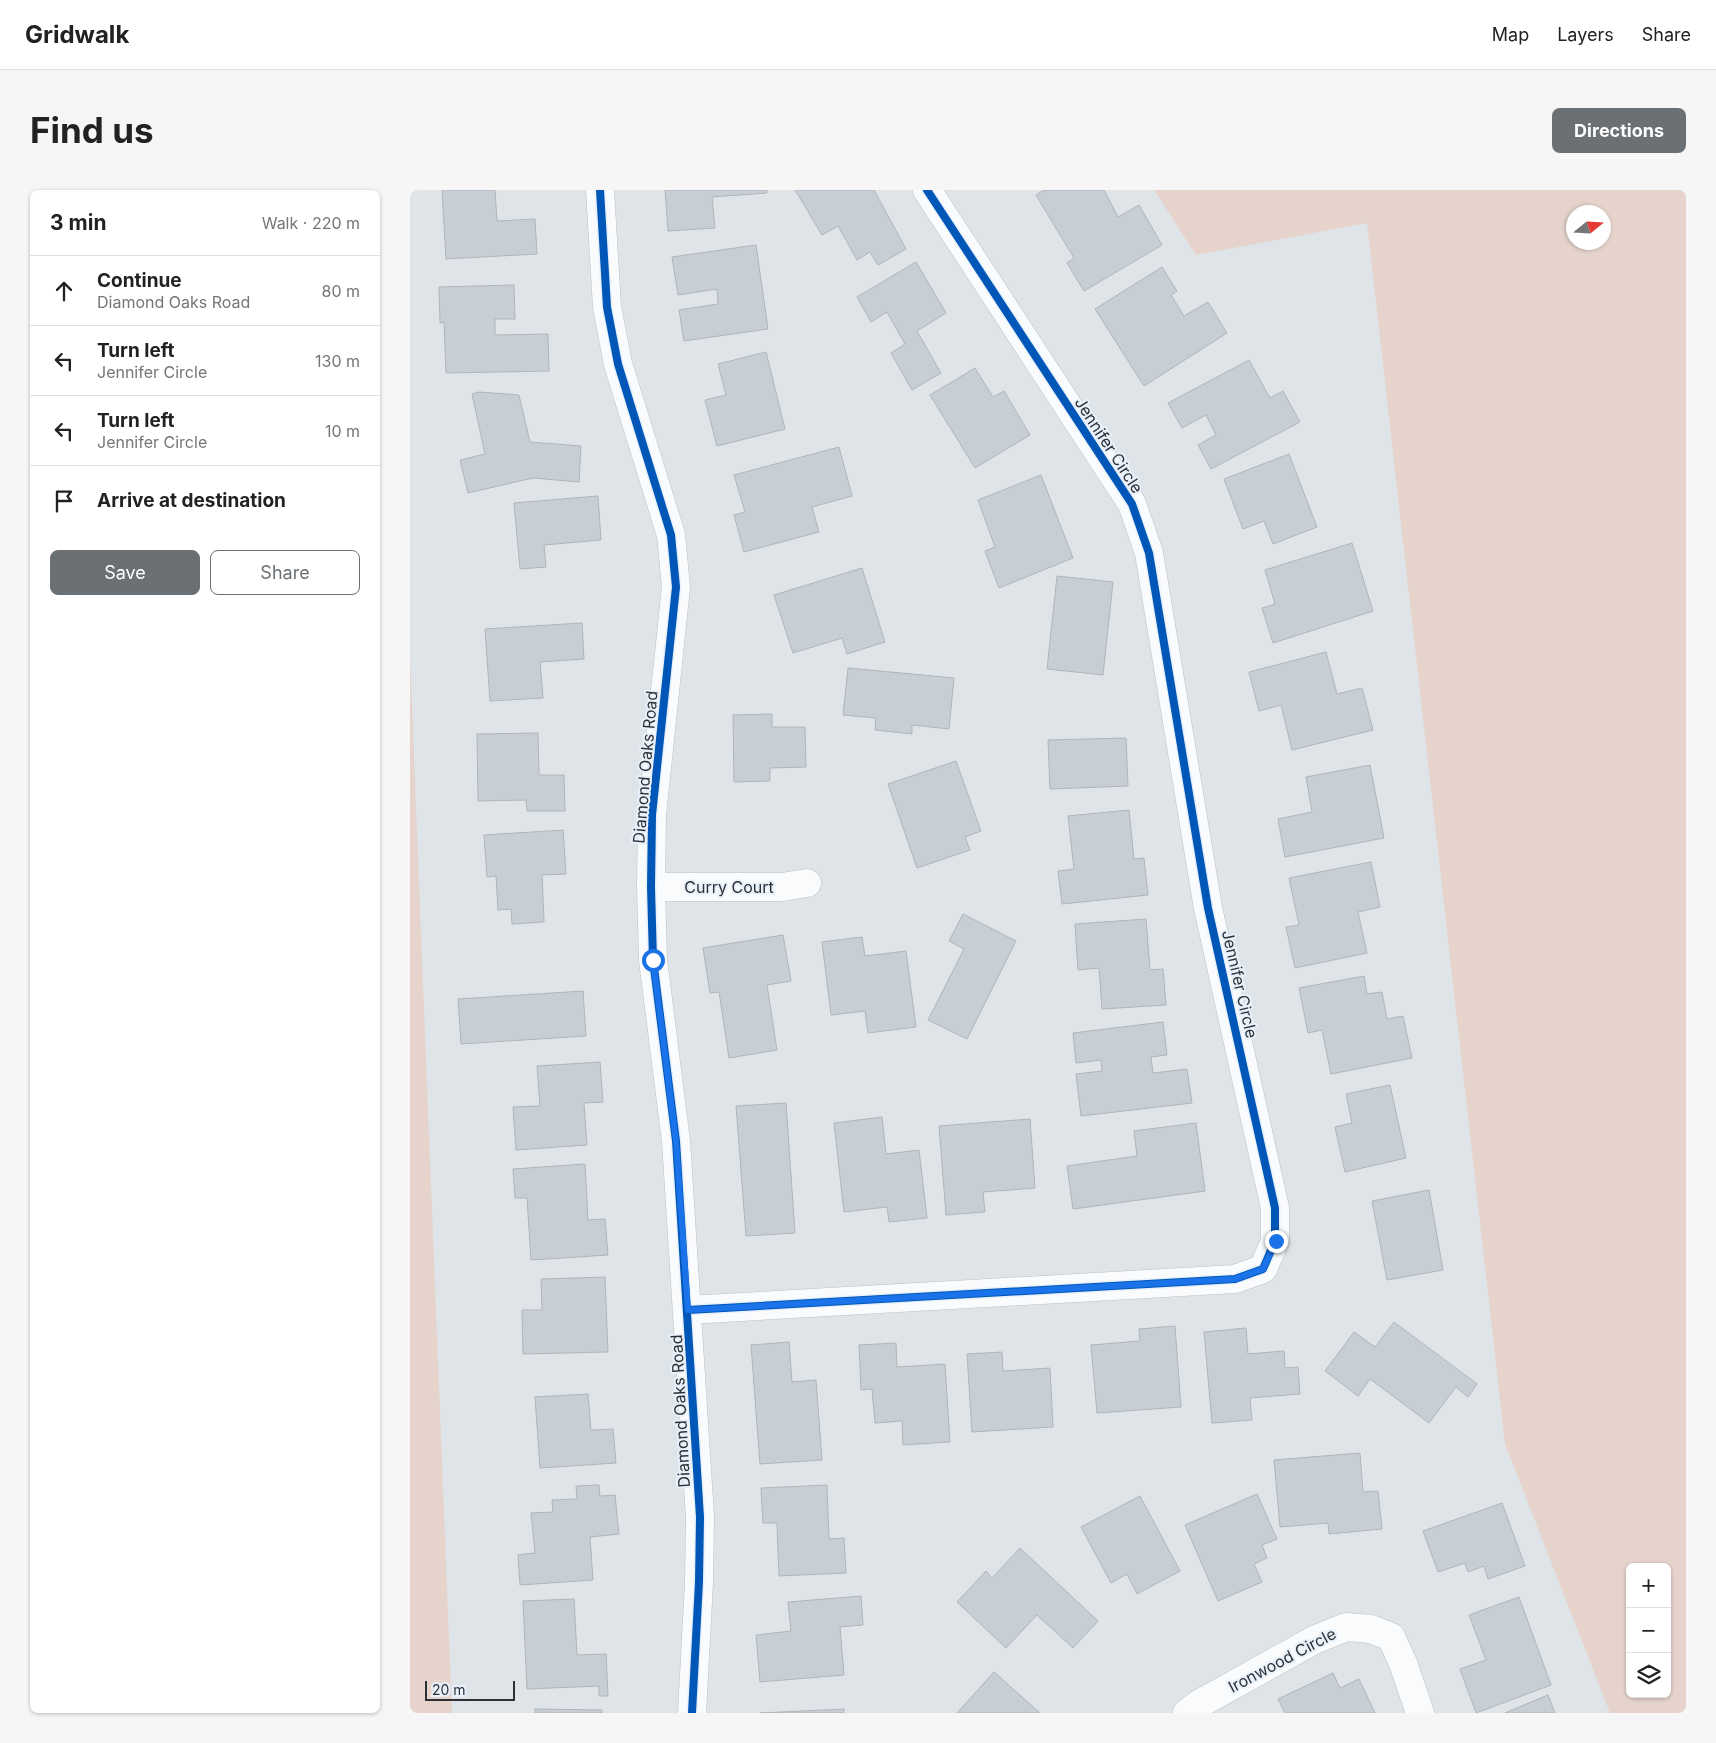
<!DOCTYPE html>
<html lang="en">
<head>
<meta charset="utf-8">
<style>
	body { margin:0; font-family:Inter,sans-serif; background:#f6f6f6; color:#222 }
	.controls { position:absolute; right:15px; bottom:15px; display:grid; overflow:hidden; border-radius:8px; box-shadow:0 1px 4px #0004 }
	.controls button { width:45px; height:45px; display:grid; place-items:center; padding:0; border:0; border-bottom:1px solid #e0e0e0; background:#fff; color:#222; font:25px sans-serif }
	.compass { position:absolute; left:1156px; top:15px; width:45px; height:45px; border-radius:50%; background:#fff; box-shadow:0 1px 4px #0004; rotate:72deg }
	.scale { position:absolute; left:15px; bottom:12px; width:90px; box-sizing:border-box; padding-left:5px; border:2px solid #2d3135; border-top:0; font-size:14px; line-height:18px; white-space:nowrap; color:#2d3135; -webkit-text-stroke:4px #e8f1fb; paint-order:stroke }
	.stop { position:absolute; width:15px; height:15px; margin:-11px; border:4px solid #1a73e8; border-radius:50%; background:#fff }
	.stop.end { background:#1a73e8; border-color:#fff; box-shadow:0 1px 5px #0008 }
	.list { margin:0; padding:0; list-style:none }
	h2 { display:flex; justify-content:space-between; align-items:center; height:65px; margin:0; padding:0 20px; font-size:21px }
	h2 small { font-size:16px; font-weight:400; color:#767676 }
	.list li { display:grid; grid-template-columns:32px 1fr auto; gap:15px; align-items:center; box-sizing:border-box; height:70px; padding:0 20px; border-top:1px solid #e0e0e0 }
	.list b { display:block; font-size:19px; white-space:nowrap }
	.list p { margin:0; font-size:16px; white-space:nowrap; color:#767676 }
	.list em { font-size:16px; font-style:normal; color:#767676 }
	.actions { display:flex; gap:10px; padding:15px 20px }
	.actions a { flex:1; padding:11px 0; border:1px solid #6b7074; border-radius:8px; text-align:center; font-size:18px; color:#6b7074 }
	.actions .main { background:#6b7074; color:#fff }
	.icon { flex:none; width:28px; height:28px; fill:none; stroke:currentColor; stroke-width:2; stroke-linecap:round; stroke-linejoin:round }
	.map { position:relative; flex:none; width:1276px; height:1523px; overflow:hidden; border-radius:8px }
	header { display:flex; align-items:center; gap:30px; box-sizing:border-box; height:70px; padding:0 25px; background:#fff; border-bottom:1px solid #e0e0e0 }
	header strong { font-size:24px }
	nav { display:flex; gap:28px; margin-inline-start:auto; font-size:18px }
	.intro { display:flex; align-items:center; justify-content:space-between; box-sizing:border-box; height:120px; padding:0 30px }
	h1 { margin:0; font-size:35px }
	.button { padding:12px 22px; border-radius:8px; background:#6b7074; color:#fff; font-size:18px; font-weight:700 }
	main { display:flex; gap:30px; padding:0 30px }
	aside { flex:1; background:#fff; border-radius:8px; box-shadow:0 1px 4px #0004 }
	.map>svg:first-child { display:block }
	.green { fill:#e6d4cc; fill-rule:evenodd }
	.building { fill:#c7ced6; stroke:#b1b5b8 }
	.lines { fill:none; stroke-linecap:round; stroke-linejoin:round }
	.minor-casing { stroke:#bdc1c5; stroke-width:29 }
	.minor { stroke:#fafbfc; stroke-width:28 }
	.cycleway-casing { stroke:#e8f1fb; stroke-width:11 }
	.cycleway { stroke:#0057b8; stroke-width:8 }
	.route { stroke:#1a73e8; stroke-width:6 }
	.labels { text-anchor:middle; stroke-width:4; stroke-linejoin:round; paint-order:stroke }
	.street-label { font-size:16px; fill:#2d3135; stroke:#e8f1fb }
</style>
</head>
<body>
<header>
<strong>Gridwalk</strong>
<nav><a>Map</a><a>Layers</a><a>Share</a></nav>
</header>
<div class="intro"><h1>Find us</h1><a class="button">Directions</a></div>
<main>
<aside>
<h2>3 min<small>Walk · 220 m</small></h2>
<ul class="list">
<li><svg class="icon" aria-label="ahead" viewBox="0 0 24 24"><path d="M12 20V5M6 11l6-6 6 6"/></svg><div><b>Continue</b><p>Diamond Oaks Road</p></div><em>80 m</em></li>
<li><svg class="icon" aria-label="left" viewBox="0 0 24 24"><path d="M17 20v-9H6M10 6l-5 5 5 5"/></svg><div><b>Turn left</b><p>Jennifer Circle</p></div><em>130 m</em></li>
<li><svg class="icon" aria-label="left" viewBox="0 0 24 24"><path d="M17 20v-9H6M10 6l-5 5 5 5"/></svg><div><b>Turn left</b><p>Jennifer Circle</p></div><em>10 m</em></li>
<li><svg class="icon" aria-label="arrive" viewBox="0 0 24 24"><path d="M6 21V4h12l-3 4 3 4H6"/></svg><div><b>Arrive at destination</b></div></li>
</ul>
<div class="actions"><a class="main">Save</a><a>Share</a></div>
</aside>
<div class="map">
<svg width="1276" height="1523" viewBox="0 0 1276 1523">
	<rect width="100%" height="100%" fill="#dfe4e9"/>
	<!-- green -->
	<path class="green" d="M744,0H1276V1523H1200L1095,1254L957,33L786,65ZM1164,22H1194V52H1164ZM1220,1377H1257V1504H1220Z
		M0,466L42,1523H0Z"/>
	<!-- building -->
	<path class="building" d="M32,0H85L87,31L125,29L127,64L36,69Z
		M255,0H357V3L302,7L305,38L258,41Z
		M385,0H464L496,59L468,75L460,62L447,70L428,36L412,45Z
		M634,0H694L708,27L729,15L752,55L674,101L657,73L664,68L626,5Z
		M346,55L358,139L274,151L269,120L308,114L307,99L268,105L262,67Z
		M506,72L536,123L507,141L531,183L502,200L481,163L495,154L477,122L461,132L447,107Z
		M752,77L767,101L761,105L774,126L798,112L817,143L734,196L685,119Z
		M104,95L105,129H85V145L138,144L139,181L36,183L34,132L30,133L29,97Z
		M356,162L375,239L307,256L295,210L316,205L308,174Z
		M839,170L860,208L873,201L890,232L801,279L788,255L806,245L796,225L772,238L758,213Z
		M565,178L583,207L594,201L620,245L565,278L520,205Z
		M69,202L109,205L120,252L171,256L169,292L123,288L58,303L50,270L75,264L62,204Z
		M429,257L442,306L402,317L409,342L334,362L324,325L335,322L324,285Z
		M879,264L907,337L863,354L854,331L833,339L814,289Z
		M631,285L663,368L589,398L575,361L585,357L568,310Z
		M188,306L191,350L134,355L136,377L110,379L104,313Z
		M942,353L963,421L863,453L852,418L865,414L855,380Z
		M452,378L475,452L437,464L432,448L383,463L364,405Z
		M647,386L703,392L693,485L637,479Z
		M172,433L174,469L130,472L133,508L80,511L75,439Z
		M916,462L927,504L952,498L963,540L882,560L871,515L849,521L839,482Z
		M438,478L544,488L539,539L502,535V544L465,540L466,528L433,525Z
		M362,524V537H395L396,577L360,578V591L324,592L323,525Z
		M128,543L129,585H154L155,621H117L116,610L68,611L67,544Z
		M716,548L718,596L640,599L638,550Z
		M546,571L571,641L555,647L560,660L507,678L478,594Z
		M960,575L974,648L875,667L868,629L902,622L896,587Z
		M719,620L724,669L734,668L738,705L652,714L648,681L664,679L658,626Z
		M153,640L156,684L132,685L134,732L102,734L101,719L88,720L86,686L77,687L74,645Z
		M961,672L970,717L948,722L957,763L885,778L876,737L889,735L879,688Z
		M553,724L606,751L557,849L518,830L554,759L539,751Z
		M736,729L740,780L753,779L756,815L692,819L689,778L668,780L665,734Z
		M373,745L381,791L357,795L367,860L319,868L309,802L300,803L293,758Z
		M452,747L455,766L496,761L506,837L458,843L455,821L421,825L412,752Z
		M954,786L957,804L972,802L977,829L993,826L1002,868L921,884L912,840L898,843L889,798Z
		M173,801L176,846L51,854L48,809Z
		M753,832L757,865L741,867L743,883L777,879L782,913L671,926L666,884L692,881L691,870L666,873L663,843Z
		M190,872L193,912L174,913L177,955L106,960L103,917L130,916L127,876Z
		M980,895L996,968L935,982L925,937L942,933L936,904Z
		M376,913L385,1043L336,1046L326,916Z
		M472,927L476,964L509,960L517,1028L479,1032L477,1017L434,1022L424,933Z
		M620,929L625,998L573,1002L575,1022L536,1025L529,936Z
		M786,933L795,1001L663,1019L657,976L727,966L724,941Z
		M175,974L178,1030L195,1029L198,1065L121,1070L117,1008H105L103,979Z
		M1019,1000L1033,1080L977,1090L962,1011Z
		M195,1087L198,1162L113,1164L112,1120H132L131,1089Z
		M984,1132L1067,1194L1058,1207L1046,1197L1019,1233L960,1189L948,1206L915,1181L944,1142L965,1157Z
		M765,1136L771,1217L687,1223L681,1155L730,1151L729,1139Z
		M836,1138L838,1164L874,1161L875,1178L888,1177L890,1204L840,1208L842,1230L802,1233L794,1142Z
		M379,1152L382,1192L406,1190L412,1270L350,1274L341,1155Z
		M486,1153L487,1177L535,1174L540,1252L493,1255L492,1231L465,1233L462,1199L451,1200L449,1155Z
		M592,1162L593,1181L640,1178L643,1237L562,1242L557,1164Z
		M178,1204L181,1240L203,1239L206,1273L130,1278L125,1207Z
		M950,1263L953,1302L968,1301L972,1339L919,1344L918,1333L870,1337L864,1270Z
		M189,1295L190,1306L205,1305L209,1344L180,1347L183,1390L110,1395L108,1365L125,1363L121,1323L143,1322L142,1310L167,1309L166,1296Z
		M417,1295L419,1349L434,1348L436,1383L369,1386L367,1333H353L351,1298Z
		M847,1304L867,1349L852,1355L857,1368L844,1374L852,1392L808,1411L775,1335Z
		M730,1306L770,1381L727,1404L717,1384L701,1393L671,1337Z
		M1092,1313L1115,1376L1078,1389L1074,1376L1058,1382L1055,1373L1028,1382L1013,1341Z
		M610,1358L688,1431L663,1458L627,1425L596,1458L547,1412L576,1381L582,1388Z
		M451,1406L453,1435L430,1437L434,1485L350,1492L346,1445L381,1441L378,1412Z
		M1109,1407L1141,1495L1066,1523L1050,1479L1076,1470L1059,1425Z
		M164,1409L167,1465L196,1464L198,1506H189V1496L117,1499L113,1411Z
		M584,1482L630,1523H547Z
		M923,1483L930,1498L949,1489L965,1523H875L868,1509Z
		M1138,1505L1145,1523H1095Z
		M125,1519L192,1520V1523H125Z
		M434,1519V1523H350Z"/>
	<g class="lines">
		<!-- minor casing -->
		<g class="minor-casing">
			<path id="minor" d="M190,0L197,117L208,174L261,345L266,397L242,625L241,697L243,770L266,951L290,1327L289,1392L282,1523
				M241,697H372L397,693
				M278,1120L825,1089L853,1079L865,1051V1018L798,718L739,363L722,314L517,0
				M777,1523L789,1514L904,1450L936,1437L961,1439L981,1447L993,1473L1010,1523"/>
		</g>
		<!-- minor -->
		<use href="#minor" class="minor"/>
		<!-- cycleway casing -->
		<g class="cycleway-casing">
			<path id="cycleway" d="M190,0L197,117L208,174L261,345L266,397L242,625L241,697L243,770L266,951L290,1327L289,1392L282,1523
				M278,1120L825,1089L853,1079L865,1051V1018L798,718L739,363L722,314L517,0"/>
		</g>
		<!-- cycleway -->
		<use href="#cycleway" class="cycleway"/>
	</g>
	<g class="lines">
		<!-- route -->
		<path class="route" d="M243,770L266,951L278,1120L825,1089L853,1079L866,1051"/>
	</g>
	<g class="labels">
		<!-- street labels -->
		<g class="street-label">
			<text transform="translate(699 255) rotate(57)" y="6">Jennifer Circle</text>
			<text transform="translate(235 577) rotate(-85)" y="6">Diamond Oaks Road</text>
			<text x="319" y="703">Curry Court</text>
			<text transform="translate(830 794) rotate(77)" y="6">Jennifer Circle</text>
			<text transform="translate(270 1221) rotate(-93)" y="6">Diamond Oaks Road</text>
			<text transform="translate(872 1470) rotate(-28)" y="6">Ironwood Circle</text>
		</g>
	</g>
</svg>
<div class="controls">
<button>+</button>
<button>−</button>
<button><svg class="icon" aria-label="layers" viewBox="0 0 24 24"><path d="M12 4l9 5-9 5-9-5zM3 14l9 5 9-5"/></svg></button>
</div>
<svg class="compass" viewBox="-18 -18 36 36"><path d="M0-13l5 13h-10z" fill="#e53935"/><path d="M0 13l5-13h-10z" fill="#767676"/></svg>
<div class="scale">20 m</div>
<div class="stop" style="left:243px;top:770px"></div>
<div class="stop end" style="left:866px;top:1051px"></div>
</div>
</main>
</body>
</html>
